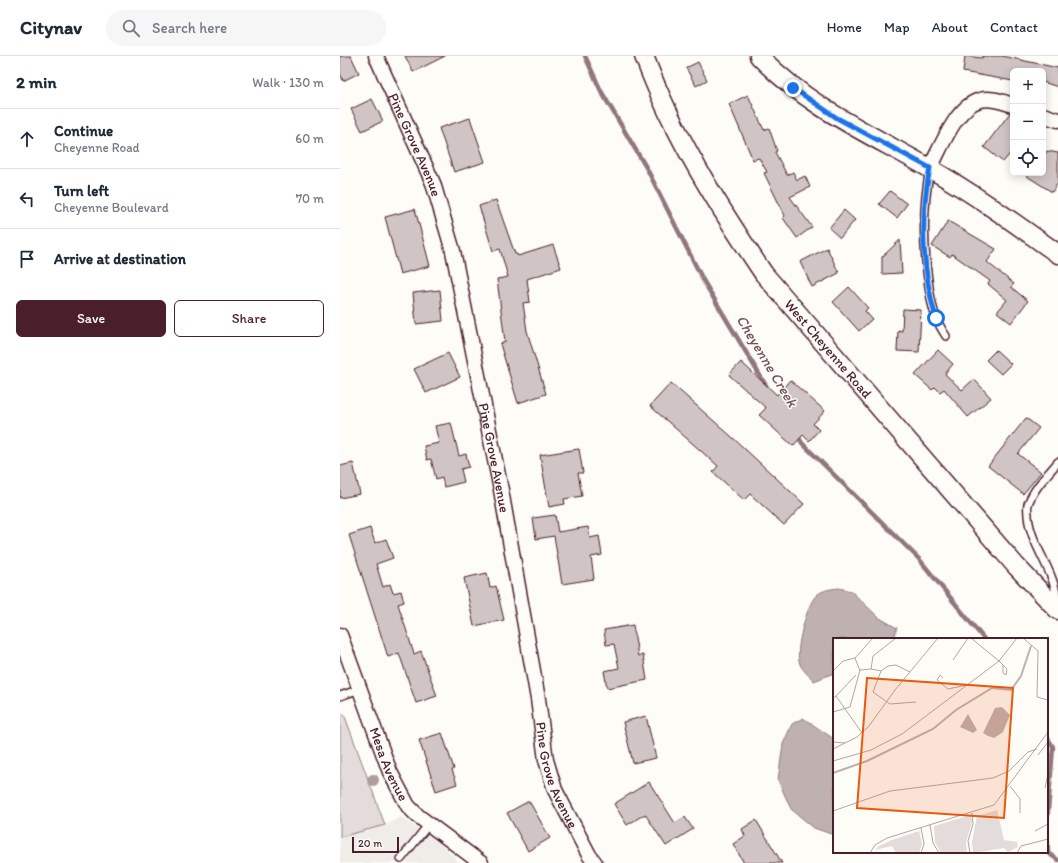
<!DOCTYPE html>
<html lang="en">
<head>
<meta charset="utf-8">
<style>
	body { margin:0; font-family:Itim,sans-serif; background:#f6f6f7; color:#1f2937 }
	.controls { position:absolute; right:12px; top:12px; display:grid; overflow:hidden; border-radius:6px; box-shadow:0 2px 10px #0003 }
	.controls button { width:36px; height:36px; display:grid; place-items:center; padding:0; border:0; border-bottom:1px solid #e0e1e3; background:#fff; color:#1f2937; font:20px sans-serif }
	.scale { position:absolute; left:12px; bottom:10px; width:47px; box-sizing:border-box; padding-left:4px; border:2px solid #4a1f2b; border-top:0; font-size:11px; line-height:14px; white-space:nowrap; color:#4a1f2b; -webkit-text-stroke:3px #fdfcf7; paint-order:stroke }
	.stop { position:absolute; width:12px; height:12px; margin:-9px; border:3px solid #1a73e8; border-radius:50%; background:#fff }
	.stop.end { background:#1a73e8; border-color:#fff; box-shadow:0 1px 4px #0008 }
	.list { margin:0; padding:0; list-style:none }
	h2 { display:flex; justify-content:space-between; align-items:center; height:52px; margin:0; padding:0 16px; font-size:17px }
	h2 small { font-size:13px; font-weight:400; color:#747a83 }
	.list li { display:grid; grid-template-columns:26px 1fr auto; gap:12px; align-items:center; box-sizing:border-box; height:60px; padding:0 16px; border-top:1px solid #e0e1e3 }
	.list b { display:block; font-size:15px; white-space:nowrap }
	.list p { margin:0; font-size:13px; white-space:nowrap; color:#747a83 }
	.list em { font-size:13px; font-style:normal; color:#747a83 }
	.actions { display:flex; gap:8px; padding:12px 16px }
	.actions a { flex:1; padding:9px 0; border:1px solid #4a1f2b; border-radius:6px; text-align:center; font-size:14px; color:#4a1f2b }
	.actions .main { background:#4a1f2b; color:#fff }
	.icon { flex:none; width:22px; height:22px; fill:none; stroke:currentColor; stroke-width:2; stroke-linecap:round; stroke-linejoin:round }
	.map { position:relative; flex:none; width:718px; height:807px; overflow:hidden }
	header { display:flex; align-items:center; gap:24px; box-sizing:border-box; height:56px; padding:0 20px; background:#fff; border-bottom:1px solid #e0e1e3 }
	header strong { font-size:19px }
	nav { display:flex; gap:22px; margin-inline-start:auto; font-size:14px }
	.search { width:280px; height:36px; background:#f6f6f7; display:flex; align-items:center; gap:10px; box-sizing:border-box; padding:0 14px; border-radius:22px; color:#747a83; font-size:15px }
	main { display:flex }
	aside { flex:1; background:#fff }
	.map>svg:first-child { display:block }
	.built { fill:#f0ece8 }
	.green { fill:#e3dcda; stroke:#967e82 }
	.water { fill:#c0b1b1; stroke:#91777b }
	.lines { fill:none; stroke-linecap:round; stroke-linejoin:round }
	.stream { stroke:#91777b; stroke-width:4.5 }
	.building { fill:#d0c5c4; stroke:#4a1f2b }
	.service-casing { stroke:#4a1f2b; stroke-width:10 }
	.minor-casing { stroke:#4a1f2b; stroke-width:17 }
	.tertiary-casing { stroke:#4a1f2b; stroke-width:21 }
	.service { stroke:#fdfcf7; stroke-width:7 }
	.minor { stroke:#fdfcf7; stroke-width:14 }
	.tertiary { stroke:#fdfcf7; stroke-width:18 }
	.tree { fill:#af9c9f }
	.route { stroke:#1a73e8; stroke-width:5 }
	.labels { text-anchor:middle; stroke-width:3; stroke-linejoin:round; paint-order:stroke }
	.street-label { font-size:14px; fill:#4a1f2b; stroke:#fdfcf7 }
	.water-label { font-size:15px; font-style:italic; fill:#73525a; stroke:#fdfcf7 }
	.inset-river { fill:none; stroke:#c0b1b1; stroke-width:2 }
	.inset-road { fill:none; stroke:#b5a4a5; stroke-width:1 }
	.view { fill:#e8590c; fill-opacity:0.15; stroke:#e8590c; stroke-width:2 }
	.inset-edge { fill:none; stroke:#4a1f2b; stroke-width:2 }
</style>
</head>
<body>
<header>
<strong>Citynav</strong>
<div class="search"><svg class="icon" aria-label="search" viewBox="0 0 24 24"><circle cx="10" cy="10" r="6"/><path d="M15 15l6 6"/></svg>Search here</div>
<nav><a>Home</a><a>Map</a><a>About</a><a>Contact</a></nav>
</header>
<main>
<aside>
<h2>2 min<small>Walk · 130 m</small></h2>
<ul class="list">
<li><svg class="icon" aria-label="ahead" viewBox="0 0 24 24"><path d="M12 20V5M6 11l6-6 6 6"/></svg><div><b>Continue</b><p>Cheyenne Road</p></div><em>60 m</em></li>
<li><svg class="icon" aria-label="left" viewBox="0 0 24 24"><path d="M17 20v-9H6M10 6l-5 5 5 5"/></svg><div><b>Turn left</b><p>Cheyenne Boulevard</p></div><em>70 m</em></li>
<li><svg class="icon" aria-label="arrive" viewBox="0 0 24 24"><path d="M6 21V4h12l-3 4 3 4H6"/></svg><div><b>Arrive at destination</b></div></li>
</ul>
<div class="actions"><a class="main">Save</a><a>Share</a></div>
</aside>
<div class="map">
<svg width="718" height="807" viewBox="0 0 718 807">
	<rect width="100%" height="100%" fill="#fdfcf7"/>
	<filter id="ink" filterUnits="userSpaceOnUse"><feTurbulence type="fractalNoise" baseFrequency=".025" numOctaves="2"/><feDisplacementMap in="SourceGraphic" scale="8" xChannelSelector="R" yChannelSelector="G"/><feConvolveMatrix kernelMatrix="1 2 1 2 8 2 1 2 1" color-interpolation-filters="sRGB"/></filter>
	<g filter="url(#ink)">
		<!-- built -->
		<path class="built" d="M61,761L102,789L120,807H0V781L45,769Z"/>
		<!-- green -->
		<path class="green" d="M0,658H4L45,769L0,781Z"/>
		<!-- water -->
		<path class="water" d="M499,532L511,535L538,561L557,572L554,583H494V617L474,625C470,620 462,614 460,608C454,597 466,553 474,542C480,534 490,533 499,532Z
			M463,662L494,683V779L474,772L451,753L438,724L443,688L452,668Z"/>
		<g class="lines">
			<!-- stream -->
			<path class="stream" d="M245,0L261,35L307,113L364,226L428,333
				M457,378L462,387L579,503L644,583
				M707,681L713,691L707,767L708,797L718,804"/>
		</g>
		<!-- building -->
		<path class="building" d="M0,0H11L19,17L3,25L0,17Z
			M65,0H105L73,16Z
			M625,0L642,2L643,0H662L718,12V31L703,26V15H673V25L623,16Z
			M358,6L367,24L356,30L346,12Z
			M408,39L424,74L429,72L437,95L435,96L447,119L453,116L457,124L465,120L470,131L450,141L472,171L457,182L443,162L445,160L424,117L427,116L419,102L413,104L389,48Z
			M32,43L43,65L22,75L11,53Z
			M670,57H673V94L663,106L644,91Z
			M130,62L145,106L114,116L99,72Z
			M707,95L718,97V127L712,136L682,117H703V102Z
			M550,135L567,148L557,162L539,148Z
			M156,144L175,198H177L178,200L213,189L221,212L187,223L190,246L183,247L187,275L206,338L178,347L160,288L165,286L157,223L168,221L160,193L153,195L139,150Z
			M75,153L90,210L60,218L45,161Z
			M504,154L515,164L500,182L489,172Z
			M608,165L656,193L647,206L674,228L671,231L688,245L671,267L657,256L667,244L648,228L650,225L612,198L610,201L592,190Z
			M560,184L562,217L542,218V201Z
			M487,192L499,217L472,231L460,206Z
			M509,231L528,252L525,255L532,263L519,275L493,246Z
			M100,234L103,265L76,268L73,237Z
			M563,253L581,254L579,296L557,295L558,274L562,275Z
			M598,294L613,308L605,318L622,334L634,323L651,342L628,361L604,333L600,336L595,331L592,334L575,319Z
			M656,294L671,308L661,318L646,304Z
			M108,297L120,321L86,337L74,313Z
			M401,306L437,339L450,324L485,355L473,368L479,374L469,385L463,379L453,390L419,359L426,352L389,319Z
			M331,327L392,381L464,448L444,469L410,438L404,444L373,416L378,410L310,350Z
			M686,362L699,372L678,398L701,416L683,438L648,410Z
			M111,367L119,400L126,398L129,411L121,413L124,426L104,431L102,421L96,423L91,403L87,404L84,390L99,387L95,370Z
			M239,393L243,417H238L242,440L224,443L225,448L209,451L200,399Z
			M13,407L20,438L0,442V410Z
			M215,459L218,476L248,471L250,482L259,480L262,499L251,501L254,523L222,528L214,480L196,483L193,462Z
			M30,472L35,487L46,483L53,502L36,508L43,531L50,528L53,537L61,535L64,546L58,548L74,598L81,595L97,640L76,647L59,597L48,601L9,479Z
			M147,517L150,532L156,530L164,564L134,570L124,522Z
			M293,569L298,600L303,599L307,624L267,632L264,615L279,612L274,588L266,589L264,574Z
			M306,660L316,702L293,707L283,666Z
			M102,677L114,713L112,714L117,728L96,735L79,684Z
			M309,726L335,767L345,761L353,773L326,790L305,758L287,769L274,748Z
			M189,745L210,782L188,795L167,757Z
			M416,764L442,807H404L393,788L405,780L402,773Z"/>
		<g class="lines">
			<!-- service casing -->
			<g class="service-casing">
				<path id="service" d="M590,113C583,148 583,180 587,216C589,231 590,246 596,261C598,267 602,274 606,280
					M717,550C718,517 691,492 688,460C688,456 687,452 688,448C694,432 707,419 718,406
					M0,640L20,633
					M61,803L89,768"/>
			</g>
			<!-- minor casing -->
			<g class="minor-casing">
				<g id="minor">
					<path id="s1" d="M36,0L93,127L113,195L161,434L198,643L206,704L215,734L249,799L255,807"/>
					<path d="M703,59L718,64"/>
					<path d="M590,112C601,92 616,50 640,44C651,41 663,46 673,49"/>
					<path id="s2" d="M0,579L50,716L68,750L78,760L141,807"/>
				</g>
			</g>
			<!-- tertiary casing -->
			<g class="tertiary-casing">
				<g id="tertiary">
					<path id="s3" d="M304,0C333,78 378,150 424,218L676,510L718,554"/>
					<path d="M419,0C468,51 528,77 589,112C633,137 676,168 718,198"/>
				</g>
			</g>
			<!-- service -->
			<use href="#service" class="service"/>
			<!-- minor -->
			<use href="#minor" class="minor"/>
			<!-- tertiary -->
			<use href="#tertiary" class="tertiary"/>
		</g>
		<!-- trees -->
		<circle class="tree" cx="33" cy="724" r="6"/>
	</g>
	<g class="lines" filter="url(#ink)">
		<!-- route -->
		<path class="route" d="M453,32L497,62L590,112C580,161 582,214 596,262"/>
	</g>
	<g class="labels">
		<!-- street labels -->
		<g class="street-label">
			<text dy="5" stroke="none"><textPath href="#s1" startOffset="97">Pine Grove Avenue</textPath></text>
			<text dy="5" stroke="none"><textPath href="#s3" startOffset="348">West Cheyenne Road</textPath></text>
			<text dy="5" stroke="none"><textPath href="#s1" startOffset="421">Pine Grove Avenue</textPath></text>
			<text dy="5" stroke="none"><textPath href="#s2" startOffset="138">Mesa Avenue</textPath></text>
			<text dy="5" stroke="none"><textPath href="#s1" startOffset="745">Pine Grove Avenue</textPath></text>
		</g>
		<!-- water labels -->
		<g class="water-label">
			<text transform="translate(427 305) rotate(59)" y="5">Cheyenne Creek</text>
		</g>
	</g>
	<!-- overview -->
	<g transform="translate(493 582)">
		<rect width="215" height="215" fill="#fdfcf7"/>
		<path d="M164,172L171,202L184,204L185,209L175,214L171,210L140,215L139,203L144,178ZM138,177L139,184L133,204L134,215H108L102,204L101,188ZM86,193L89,206L86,215H63L59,208L42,212L46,208L59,202Z" fill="#e3dcda"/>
		<path d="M169,69L177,77L170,94L161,100L155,98L150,95L162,70ZM135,76L144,92L140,95L127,89Z" fill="#c0b1b1"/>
		<path class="inset-river" d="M0,135L34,123L100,91L123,72L159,50L178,52L188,38L198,8"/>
		<path class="inset-road" d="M138,0L166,23L174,31L173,37L170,35V27M190,0L205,13L204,59L215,62M22,20L27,33M120,22L135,0M38,31L40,18L63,0M0,33L10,23L22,20L40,0M77,34L63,27L55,28L48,33L40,54L57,66L83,64M110,40L107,37L104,42L115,51L134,47M3,58L23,37M0,60L3,58L29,95M0,74L17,69L27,32L38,31L48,33M0,104L12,105M0,111L24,99L36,88L62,52L105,0M205,117L215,104M0,123L38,112L69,96L166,23L184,0M177,148L187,161V175M212,150L215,136M0,173L57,153L160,140L176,133L195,114L204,111M97,187L100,205L106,215M202,193L215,186M37,215L42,207L54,200L161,167L215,94M88,215L91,206L88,190M137,215L135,203L140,186L139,175M184,215L188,208L215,201"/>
		<path class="view" d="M34,40L180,50L171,180L24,170Z"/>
		<rect width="215" height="215" class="inset-edge"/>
	</g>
</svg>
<div class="controls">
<button>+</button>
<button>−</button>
<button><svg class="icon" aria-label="locate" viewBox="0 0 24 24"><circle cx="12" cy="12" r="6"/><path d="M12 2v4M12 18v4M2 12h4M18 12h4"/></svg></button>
</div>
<div class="scale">20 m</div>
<div class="stop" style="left:596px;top:262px"></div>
<div class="stop end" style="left:453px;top:32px"></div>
</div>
</main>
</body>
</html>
